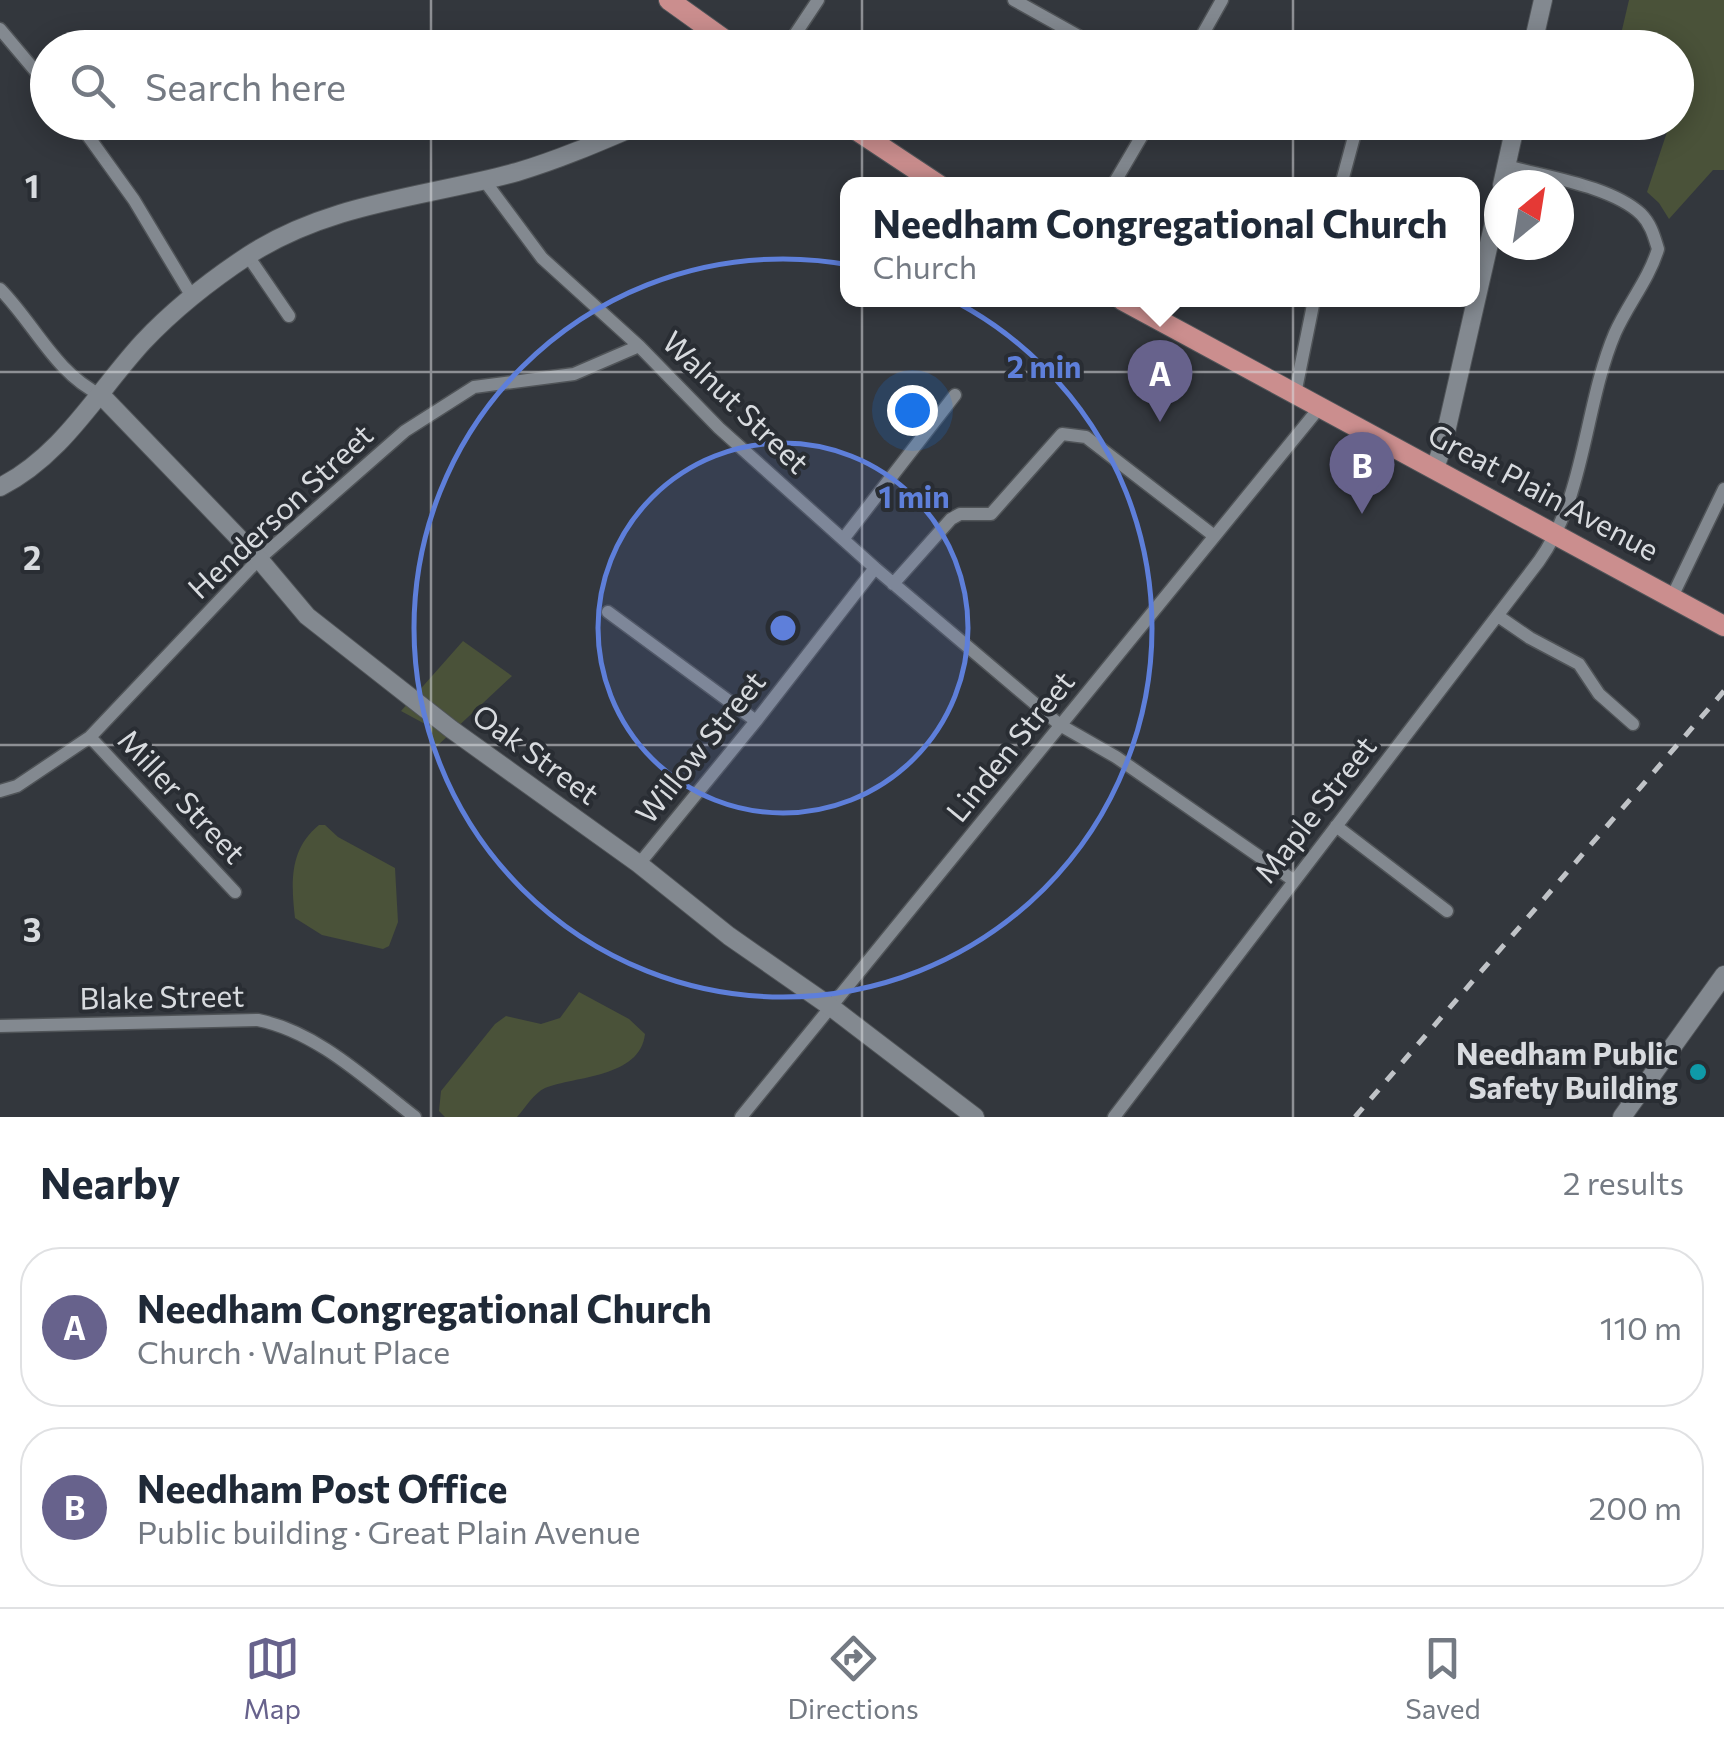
<!DOCTYPE html>
<html lang="en">
<head>
<meta charset="utf-8">
<style>
	body { margin:0; font-family:Commissioner,sans-serif; background:#f2f2f3; color:#1f2937 }
	.compass { position:absolute; left:1484px; top:170px; width:90px; height:90px; border-radius:50%; background:#fff; box-shadow:0 5px 25px #0003; rotate:30deg }
	.you { position:absolute; left:912px; top:410px; width:35px; height:35px; margin:-25px; border:8px solid #fff; border-radius:50%; background:#1a73e8; box-shadow:0 0 0 15px #1a73e833 }
	.badge { display:grid; place-items:center; width:65px; height:65px; border-radius:50%; background:#67628c; color:#fff; font-size:32px; font-weight:700 }
	.pin { position:absolute; translate:-50% -82px; filter:drop-shadow(0 2px 5px #0008) }
	.pin::after { content:''; position:absolute; top:52px; width:35px; height:30px; background:inherit; clip-path:polygon(0 0,100% 0,50% 100%) }
	.popup { position:absolute; left:840px; top:177px; width:640px; height:130px; box-sizing:border-box; display:grid; place-content:center; border-radius:20px; background:#fff; filter:drop-shadow(0 2px 8px #0005); font-size:32px; white-space:nowrap; color:#747a83 }
	.popup b { font-size:38px; color:#1f2937 }
	.popup::after { content:''; position:absolute; left:50%; top:100%; margin-left:-20px; border:20px solid transparent; border-top-color:#fff }
	.list { margin:0; padding:0; list-style:none }
	h2 { display:flex; justify-content:space-between; align-items:center; height:130px; margin:0; padding:0 40px; font-size:42px }
	h2 small { font-size:32px; font-weight:400; color:#747a83 }
	.list li { display:grid; grid-template-columns:65px 1fr auto; gap:30px; align-items:center; box-sizing:border-box; height:160px; margin:0 20px 20px; padding:0 20px; border:2px solid #e0e1e3; border-radius:40px }
	.list b { display:block; font-size:38px; white-space:nowrap }
	.list p { margin:0; font-size:32px; white-space:nowrap; color:#747a83 }
	.list em { font-size:32px; font-style:normal; color:#747a83 }
	.icon { flex:none; width:55px; height:55px; fill:none; stroke:currentColor; stroke-width:2; stroke-linecap:round; stroke-linejoin:round }
	.map { position:relative; flex:none; width:1724px; height:1117px; overflow:hidden }
	.search { position:absolute; background:#fff; box-shadow:0 5px 25px #0003; left:30px; right:30px; top:30px; height:110px; display:flex; align-items:center; gap:25px; box-sizing:border-box; padding:0 35px; border-radius:55px; color:#747a83; font-size:38px }
	.sheet { height:490px; background:#fff }
	nav { display:flex; justify-content:space-around; align-items:center; box-sizing:border-box; height:140px; border-top:2px solid #e0e1e3; background:#fff; font-size:28px; color:#747a83 }
	nav a { display:grid; justify-items:center; gap:5px }
	nav .on { color:#67628c }
	.map>svg:first-child { display:block }
	.green { fill:#4a5239 }
	.lines { fill:none; stroke-linecap:round; stroke-linejoin:round }
	.street-casing { stroke:#505458; stroke-width:15 }
	.secondary-casing { stroke:#505458; stroke-width:20 }
	.primary-casing { stroke:#505458; stroke-width:22 }
	.street { stroke:#838990; stroke-width:12 }
	.secondary { stroke:#838990; stroke-width:18 }
	.primary { stroke:#cb8e8e; stroke-width:20 }
	.rail { stroke:#c0c3c7; stroke-width:5; stroke-dasharray:12 12; stroke-linecap:butt }
	.grid { fill:none; stroke:#d8dbdf; stroke-width:2.5; stroke-opacity:0.55 }
	.ring { fill:none; stroke:#5e7fda; stroke-width:5 }
	.culture-dot { fill:#0f9aa8; stroke:#292d33; stroke-width:4 }
	.labels { text-anchor:middle; stroke-width:8; stroke-linejoin:round; paint-order:stroke }
	.street-label { font-size:30px; fill:#d8dbdf; stroke:#292d33 }
	.poi-label { font-size:30px; font-weight:bold; fill:#d8dbdf; stroke:#292d33; text-anchor:end }
	.grid-label { font-size:32px; text-anchor:middle; font-weight:bold; fill:#d8dbdf; stroke:#292d33; stroke-width:8; stroke-linejoin:round; paint-order:stroke }
	.centre { fill:#5e7fda; stroke:#292d33; stroke-width:5 }
	.ring-label { font-size:30px; text-anchor:middle; font-weight:bold; fill:#5e7fda; stroke:#292d33; stroke-width:8; stroke-linejoin:round; paint-order:stroke }
</style>
</head>
<body>
<div class="map">
<svg width="1724" height="1117" viewBox="0 0 1724 1117">
	<rect width="100%" height="100%" fill="#33373d"/>
	<!-- green -->
	<path class="green" d="M1629,0H1724V170H1713L1669,219L1659,203L1647,192L1670,123L1676,122V48L1618,47Z
		M463,641L512,676L436,747L425,724L401,711Z
		M319,825H325L338,837L395,868L398,922L389,946L383,949L322,935L295,918C291,883 289,849 319,825Z
		M579,992L629,1019L645,1034C640,1078 575,1076 545,1088C534,1093 525,1108 517,1117H445L439,1111L441,1091L495,1024L506,1016L541,1024L560,1018Z"/>
	<g class="lines">
		<!-- street casing -->
		<g class="street-casing">
			<path id="street" d="M1014,0L1100,48
				M0,29L48,86
				M786,48L818,0
				M1195,48L1222,0
				M78,122L134,200L191,295
				M484,180L542,258L639,346L719,428L875,568L1060,725L1116,757L1293,880
				M1113,185L1150,122
				M1341,185L1358,122
				M248,256L289,316
				M0,289C34,323 55,373 101,395
				M1295,394L1314,300
				M844,538L955,395
				M893,584L951,519L960,514H991L1062,434L1086,437L1213,535
				M1672,597L1724,489
				M608,612L756,721
				M1498,616L1530,638L1579,664L1599,694L1633,724
				M90,737L235,892
				M0,791L17,786L90,737L259,559L405,431L474,387L574,374L639,346
				M1336,826L1447,911
				M639,864L756,721L875,568
				M0,1026L258,1020C318,1032 368,1081 415,1117
				M741,1117L1320,407
				M1114,1117L1539,561C1586,495 1584,406 1615,333C1628,304 1649,279 1658,249C1654,236 1651,224 1641,214C1611,186 1546,177 1507,166"/>
		</g>
		<!-- secondary casing -->
		<g class="secondary-casing">
			<path id="secondary" d="M1532,48L1543,0
				M1502,185L1516,122
				M101,395L259,559L307,616L451,729L639,864L729,936L831,1007L975,1117
				M1435,468L1443,445L1499,200
				M0,487C63,455 97,392 143,342C175,308 211,280 249,255C331,202 427,197 517,172C561,159 604,140 646,122
				M1622,1117L1724,975"/>
		</g>
		<!-- primary casing -->
		<g class="primary-casing">
			<path id="primary" d="M669,0L736,48
				M844,122L939,185
				M1122,300L1724,626"/>
		</g>
		<!-- street -->
		<use href="#street" class="street"/>
		<!-- secondary -->
		<use href="#secondary" class="secondary"/>
		<!-- primary -->
		<use href="#primary" class="primary"/>
		<!-- rail -->
		<path class="rail" d="M1355,1117L1724,691"/>
	</g>
	<!-- grid -->
	<path class="grid" d="M431,0V48M862,0V48M1293,0V48M431,122V1117M862,122V1117M1293,122V1117M0,372H1724M0,745H1724"/>
	<!-- distance rings -->
	<circle cx="783" cy="628" r="185" fill="#5e7fda" fill-opacity=".12"/>
	<g class="ring">
		<circle cx="783" cy="628" r="185"/>
		<circle cx="783" cy="628" r="369"/>
	</g>
	<!-- markers -->
	<circle class="culture-dot" cx="1698" cy="1072" r="10"/>
	<g class="labels">
		<!-- street labels -->
		<g class="street-label">
			<text transform="translate(735 403) rotate(44)" y="10">Walnut Street</text>
			<text transform="translate(1543 493) rotate(28)" y="10">Great Plain Avenue</text>
			<text transform="translate(281 512) rotate(-43)" y="10">Henderson Street</text>
			<text transform="translate(1011 747) rotate(-51)" y="10">Linden Street</text>
			<text transform="translate(701 748) rotate(-51)" y="10">Willow Street</text>
			<text transform="translate(535 755) rotate(36)" y="10">Oak Street</text>
			<text transform="translate(181 797) rotate(47)" y="10">Miller Street</text>
			<text transform="translate(1316 810) rotate(-52)" y="10">Maple Street</text>
			<text transform="translate(162 998) rotate(-1)" y="10">Blake Street</text>
		</g>
		<!-- poi labels -->
		<g class="poi-label">
			<text x="1678" y="1065">Needham Public<tspan x="1678" dy="34">Safety Building</tspan></text>
		</g>
	</g>
	<g class="grid-label">
		<text x="32" y="198">1</text>
		<text x="32" y="570">2</text>
		<text x="32" y="942">3</text>
	</g>
	<circle cx="783" cy="628" r="15" class="centre"/>
	<g class="ring-label">
		<text x="1044" y="378">2 min</text>
		<text x="914" y="508">1 min</text>
	</g>
</svg>
<svg class="compass" viewBox="-18 -18 36 36"><path d="M0-13l5 13h-10z" fill="#e53935"/><path d="M0 13l5-13h-10z" fill="#747a83"/></svg>
<div class="you"></div>
<div class="pin badge" style="left:1160px;top:422px">A</div>
<div class="popup"><b>Needham Congregational Church</b>Church</div>
<div class="pin badge" style="left:1362px;top:514px">B</div>
<div class="search"><svg class="icon" aria-label="search" viewBox="0 0 24 24"><circle cx="10" cy="10" r="6"/><path d="M15 15l6 6"/></svg>Search here</div>
</div>
<section class="sheet">
<h2>Nearby<small>2 results</small></h2>
<ul class="list">
<li><span class="badge">A</span><div><b>Needham Congregational Church</b><p>Church · Walnut Place</p></div><em>110 m</em></li>
<li><span class="badge">B</span><div><b>Needham Post Office</b><p>Public building · Great Plain Avenue</p></div><em>200 m</em></li>
</ul>
</section>
<nav>
<a class="on"><svg class="icon" aria-label="map" viewBox="0 0 24 24"><path d="M3 6l6-2 6 2 6-2v14l-6 2-6-2-6 2zM9 4v14M15 6v14"/></svg>Map</a>
<a><svg class="icon" aria-label="directions" viewBox="0 0 24 24"><path d="M12 3l9 9-9 9-9-9zM9 14v-3h6M13 9l2 2-2 2"/></svg>Directions</a>
<a><svg class="icon" aria-label="saved" viewBox="0 0 24 24"><path d="M7 4h10v16l-5-4-5 4z"/></svg>Saved</a>
</nav>
</body>
</html>
